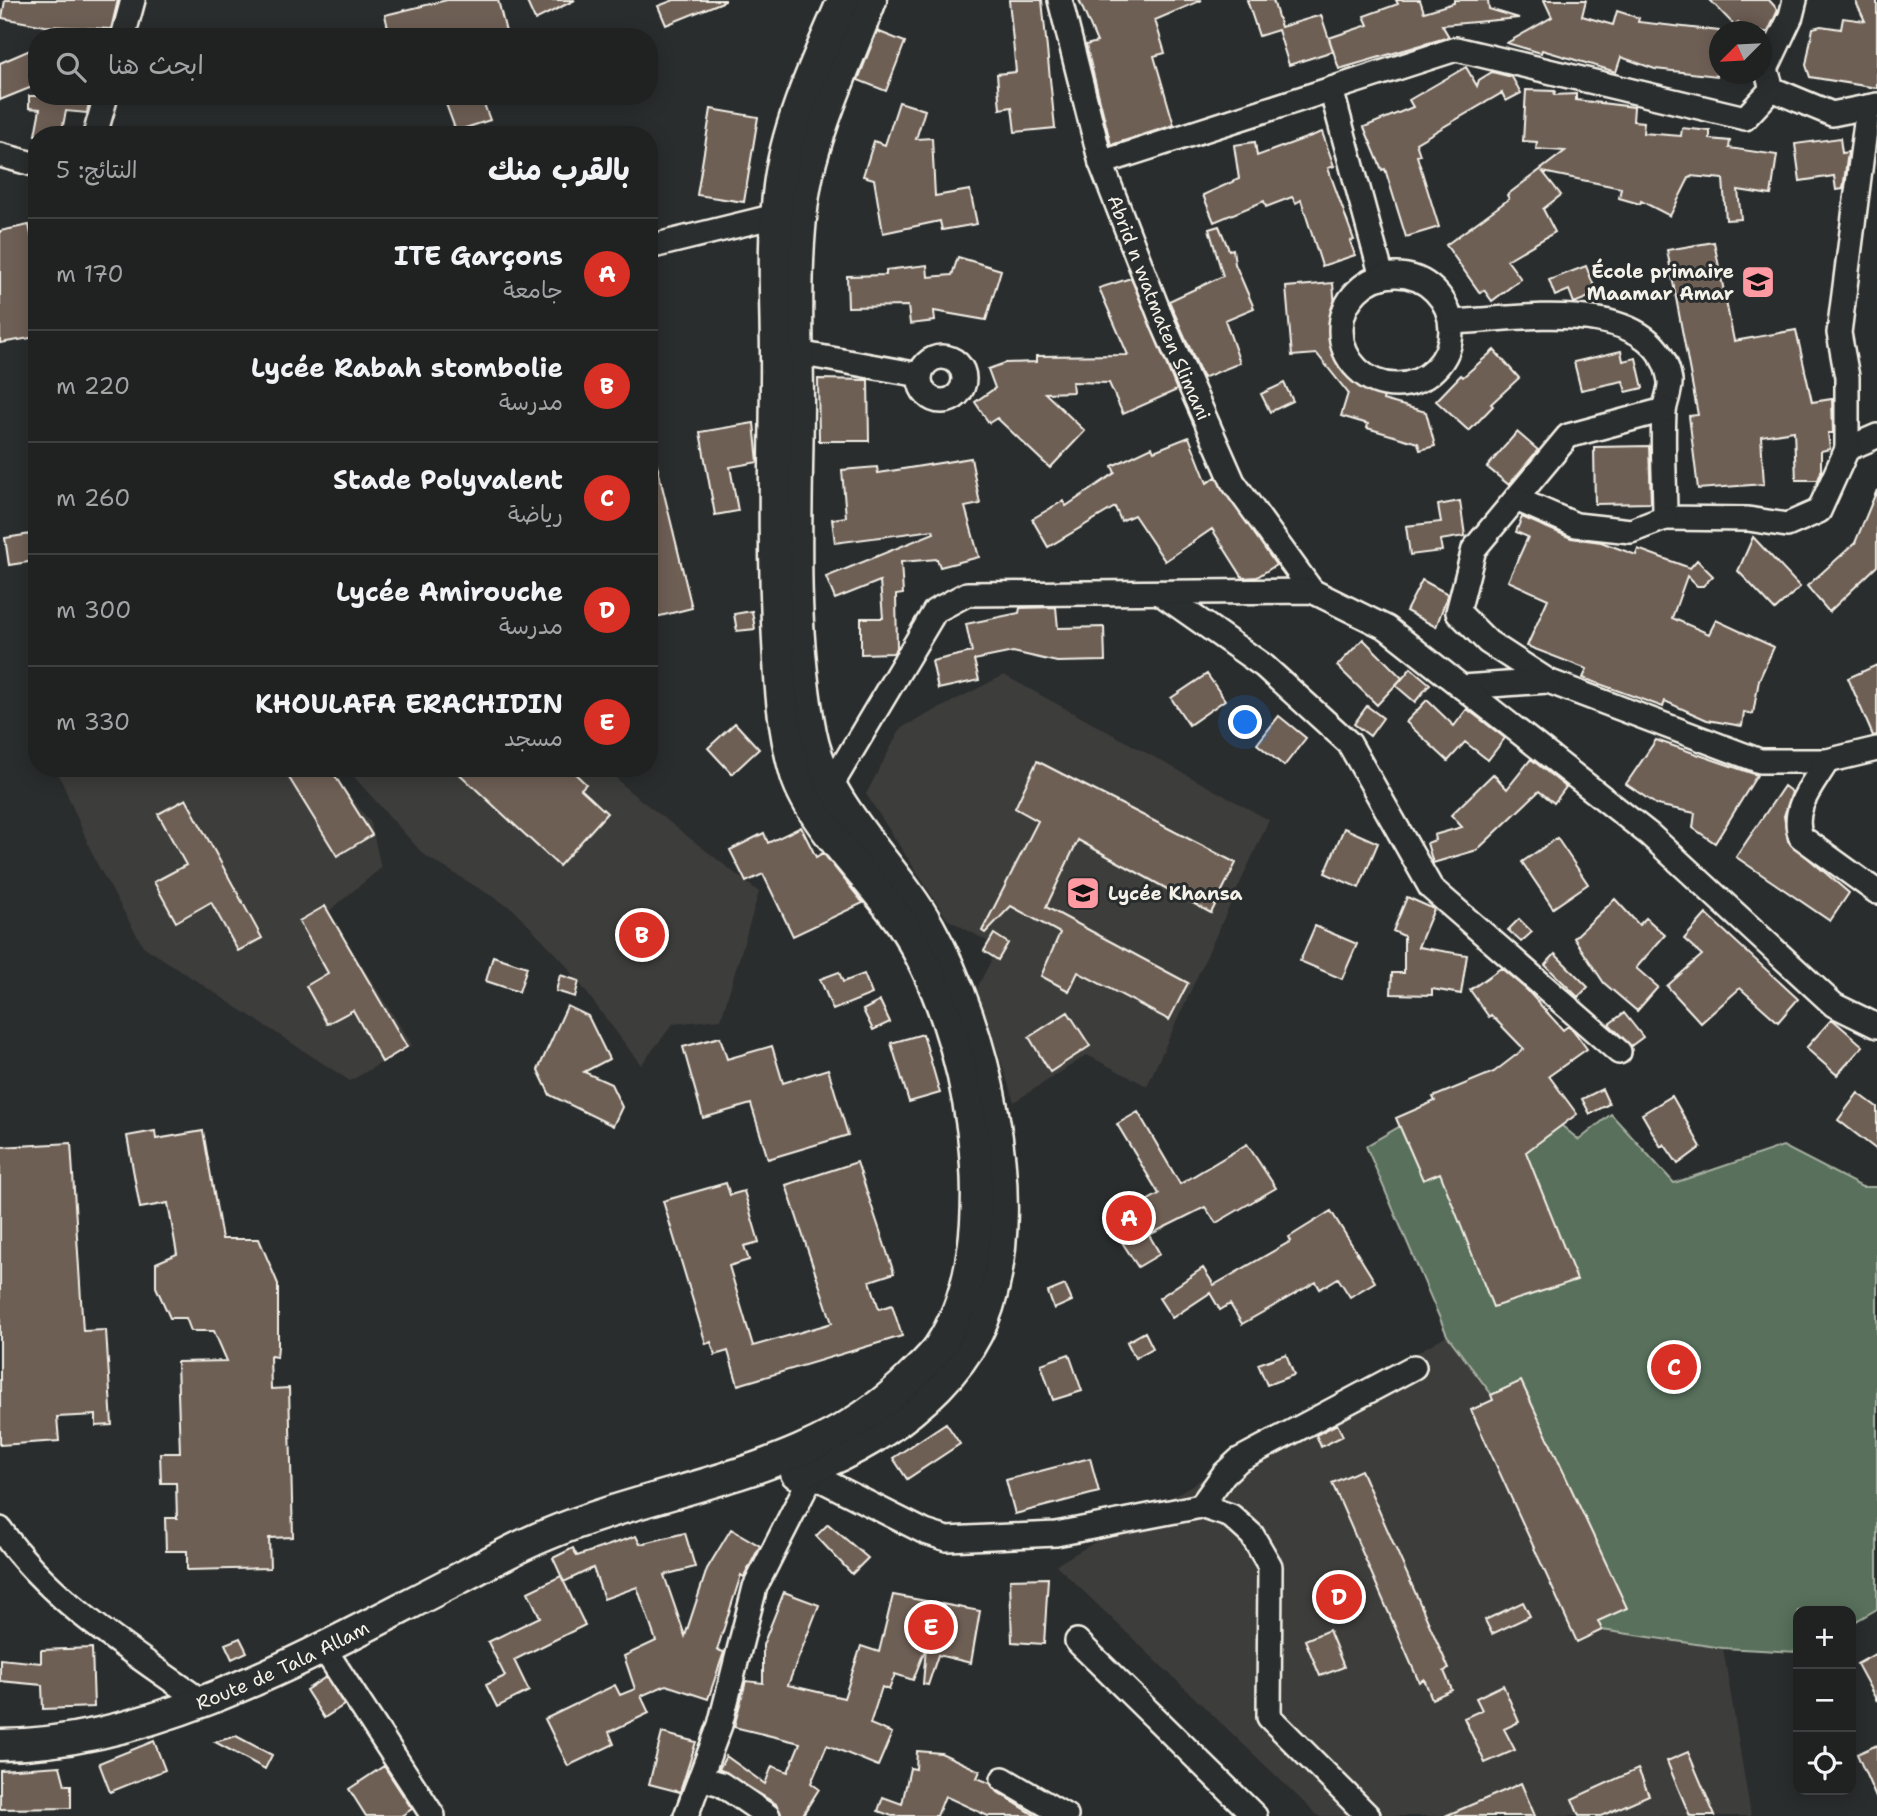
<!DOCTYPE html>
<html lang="ar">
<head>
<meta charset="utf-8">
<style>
	body { margin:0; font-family:"Shantell Sans","Playpen Sans Arabic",sans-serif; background:#282a2a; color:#f1f3f6; direction:rtl }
	.controls { position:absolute; right:21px; bottom:21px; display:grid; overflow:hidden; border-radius:14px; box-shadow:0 4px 18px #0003 }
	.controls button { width:63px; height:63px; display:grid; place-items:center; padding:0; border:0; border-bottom:2px solid #3d3f40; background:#202222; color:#f1f3f6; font:35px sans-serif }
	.compass { position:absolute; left:1709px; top:21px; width:63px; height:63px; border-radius:50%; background:#202222; box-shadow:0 4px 18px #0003; rotate:246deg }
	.you { position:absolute; left:1246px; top:723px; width:24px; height:24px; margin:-18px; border:5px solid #fff; border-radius:50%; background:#1a73e8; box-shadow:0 0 0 10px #1a73e833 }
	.badge { display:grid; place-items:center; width:46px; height:46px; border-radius:50%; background:#d93025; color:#fff; font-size:23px; font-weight:700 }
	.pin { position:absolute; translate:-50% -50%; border:4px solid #fff; box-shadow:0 2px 7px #0006 }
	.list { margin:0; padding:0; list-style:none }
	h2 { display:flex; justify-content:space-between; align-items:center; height:91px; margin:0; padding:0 28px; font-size:30px }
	h2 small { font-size:23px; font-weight:400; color:#a2a4a5 }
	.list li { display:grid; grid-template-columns:46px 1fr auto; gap:21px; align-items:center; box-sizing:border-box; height:112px; padding:0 28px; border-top:2px solid #3d3f40 }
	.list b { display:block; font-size:26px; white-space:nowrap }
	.list p { margin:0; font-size:23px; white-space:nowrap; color:#a2a4a5 }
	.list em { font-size:23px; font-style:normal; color:#a2a4a5 }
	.icon { flex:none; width:38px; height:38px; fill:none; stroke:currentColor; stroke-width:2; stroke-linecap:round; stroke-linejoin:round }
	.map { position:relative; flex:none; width:1877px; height:1816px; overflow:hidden; direction:ltr }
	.search { position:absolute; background:#202222; box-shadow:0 4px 18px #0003; left:28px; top:28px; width:630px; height:77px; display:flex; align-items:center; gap:18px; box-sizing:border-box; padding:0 24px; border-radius:28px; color:#a2a4a5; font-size:26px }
	.panel { position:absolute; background:#202222; box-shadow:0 4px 18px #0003; left:28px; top:126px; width:630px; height:651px; border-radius:28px; direction:rtl }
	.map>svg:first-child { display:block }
	.built { fill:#3e3c3a }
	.green { fill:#596f5b; stroke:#a6b0a2; stroke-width:2 }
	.building { fill:#6e5e55; stroke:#f4f1e8; stroke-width:2 }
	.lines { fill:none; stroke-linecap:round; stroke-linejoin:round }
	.minor-casing { stroke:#f4f1e8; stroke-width:28 }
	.major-casing { stroke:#f4f1e8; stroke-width:35 }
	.minor { stroke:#2a2d2e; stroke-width:23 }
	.major { stroke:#2a2d2e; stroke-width:30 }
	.labels { text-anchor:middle; stroke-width:6; stroke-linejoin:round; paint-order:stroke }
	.poi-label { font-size:19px; font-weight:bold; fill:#f4f1e8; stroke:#2a2d2e; text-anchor:end }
	.street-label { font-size:19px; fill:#f4f1e8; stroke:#2a2d2e }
</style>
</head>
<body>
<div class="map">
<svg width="1877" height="1816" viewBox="0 0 1877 1816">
	<rect width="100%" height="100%" fill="#2a2d2e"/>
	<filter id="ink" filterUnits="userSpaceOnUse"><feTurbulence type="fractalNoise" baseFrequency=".0143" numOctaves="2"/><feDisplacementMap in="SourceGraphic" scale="14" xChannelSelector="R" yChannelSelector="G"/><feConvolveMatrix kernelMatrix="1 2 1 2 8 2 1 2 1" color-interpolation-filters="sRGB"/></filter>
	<g filter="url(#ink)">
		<!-- built -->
		<path class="built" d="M1004,675L1269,820L1147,1086L1087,1055L1014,1102L977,988L998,947L947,919L866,794L901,728Z
			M56,768H328L371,823L381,868L328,912L412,1045L350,1081L143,946L96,862Z
			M346,768H606L628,790L759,892L721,1019L673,1024L641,1065L562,960L513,909L424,855Z
			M1447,1335L1495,1399L1602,1630L1723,1648L1751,1816H1318L1056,1565Z"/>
		<!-- green -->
		<path class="green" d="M1496,1071L1579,1140L1611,1114L1674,1183L1783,1146L1862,1187H1877V1609L1851,1624V1611H1798V1652L1723,1648L1602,1630L1495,1399L1447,1335L1366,1146Z"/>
		<!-- building -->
		<path class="building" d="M5,0H118L111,29L45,26L2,18Z
			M447,0H498L506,32L487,37H390L385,15Z
			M526,0H575L535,20Z
			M674,0H725V1L666,25L658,6Z
			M1009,0H1042L1055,128L1015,132L1012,107L1000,109L997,74L1016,72Z
			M1079,0H1202L1155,20L1165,53L1154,56L1174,125L1111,145L1086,45L1097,42Z
			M1247,0H1273L1281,27L1321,15L1333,51L1289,65L1278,30L1259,36Z
			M1396,0H1420L1424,12L1454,3V0H1488L1489,9L1519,18L1442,25L1449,37L1339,69L1329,38L1368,25L1364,16L1398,4Z
			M1544,0H1586L1582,16L1613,25L1617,11L1639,18L1638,22L1719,31L1717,76L1655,69L1621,57L1616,72L1542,50L1541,53L1507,43L1552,17Z
			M1710,0H1769L1778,10L1768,32H1747L1738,22L1734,25Z
			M1855,0H1877V88L1810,77L1806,65L1813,28L1821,26L1841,29L1843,18L1865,21Z
			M877,31L905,42L886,91L858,80Z
			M37,47V85L0,100V63Z
			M1466,67L1477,86L1479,80L1492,72L1512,77L1521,93L1506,101L1502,93L1416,143L1420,155L1417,156L1439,227L1406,237L1385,169L1382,170L1364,127L1413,107L1409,100Z
			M1526,90L1555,91L1554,95L1576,94V100L1634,107L1633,121L1644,122L1643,133L1681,136L1682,128L1710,131V139L1730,141L1729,148L1777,155L1771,195L1738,190L1741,219L1726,220L1723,179L1690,176L1670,216L1641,201L1640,204L1619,198L1621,188L1543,172L1561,195L1543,209L1555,232L1507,260L1521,279L1492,301L1484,290L1480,293L1446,245L1509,199L1507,195L1565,151L1536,149L1537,142L1523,141Z
			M29,96H90L87,113L66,111L61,135H35L40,109L29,108Z
			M443,96H481L490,120L456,131Z
			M899,102L925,110L916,139L932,138L935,196L970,190L977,224L942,230L940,221L883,233L874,179L863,176L874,141L885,145Z
			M711,109L758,117L744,202L697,195Z
			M1322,132L1334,166L1328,168L1354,240L1350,241L1355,255L1322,266L1301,200L1296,203L1292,197L1266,207L1264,201L1214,222L1203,195L1239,179L1234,145L1255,142L1257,156Z
			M1840,138L1842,153L1848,152L1843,189L1836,190L1834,176L1800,181L1795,144Z
			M29,225L34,248H37V337L0,343V231Z
			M1219,226L1229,250L1233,249L1235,264L1254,308L1225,320L1240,363L1203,378L1169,301L1223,276L1209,229Z
			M1714,242L1734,341L1796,330L1812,402L1832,399L1833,433H1828L1830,449L1821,451V472L1818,480H1796L1794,431L1761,436L1764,484L1698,489L1689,416L1698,415L1667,250Z
			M958,257L1001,270L986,320L934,311L935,321L910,324L908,306L848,307L847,276L886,275V270L927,265L928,277L952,275Z
			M1586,266L1597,294L1574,303L1569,290L1555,296L1549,280Z
			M1131,278L1177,390L1123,414L1109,383L1072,382L1073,392L1045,393L1085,431L1050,468L997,418L989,423L975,402L995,388L988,369L1005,363L1036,362V356L1128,355L1099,288Z
			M1333,283L1339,356L1359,380L1386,388L1383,400L1426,412L1435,446L1420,450L1418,443L1367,428L1368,424L1341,416L1348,393L1317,354L1292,356L1286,287Z
			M1494,350L1519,378L1491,404L1493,406L1469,431L1436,401L1461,375L1463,377Z
			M1621,351L1623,361L1636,358L1643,388L1626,392L1623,381L1581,390L1574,362Z
			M818,379L868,380L869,441H819Z
			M1284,383L1293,401L1270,412L1261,394Z
			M754,423L758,462L730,467L738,511L715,515L700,432Z
			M1517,432L1538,450L1509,485L1487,467Z
			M1189,437L1207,483L1216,477L1276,565L1257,577L1243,578L1212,529L1165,561L1134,515L1121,521L1115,507L1048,547L1032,519L1063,501L1066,506L1115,473L1112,466L1152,447L1154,451Z
			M1649,446L1651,503L1595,504L1594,447Z
			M655,457L692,608L656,617L652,602H649V458Z
			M971,458L980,504L965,507L979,557L940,567L937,559L901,562L903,594L896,595L897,648L893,653L861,654V618H883L880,581L835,599L826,577L934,533L933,530L835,543L832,519L846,517L842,470L877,467L878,473Z
			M1877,490V566L1829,612L1807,586L1855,543Z
			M1460,501L1465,536L1440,540L1442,551L1410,555L1406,526L1441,522L1438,505Z
			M1522,517L1571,538L1601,542L1636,555L1638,549L1690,568L1697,560L1713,576L1703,586H1697L1687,576L1672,618L1709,634L1716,620L1774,647L1759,680L1753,714L1744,712L1742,726L1707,720L1665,701L1663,707L1583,678L1587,669L1527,646L1548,599L1508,581L1528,537L1516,532Z
			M31,534L35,561L9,565L5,538Z
			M1753,537L1800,587L1775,610L1738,571Z
			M1422,580L1448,594L1436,627L1406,611Z
			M1056,607L1058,628L1104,627L1105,661L1057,662L1013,652L974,660L979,680L938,689L932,661L972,652L966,624L1019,613L1020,608Z
			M752,611L755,629L737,631L734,614Z
			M1363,639L1402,678L1377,705L1337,666Z
			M1877,665V735L1873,736L1848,678Z
			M1411,668L1430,684L1415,702L1396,686Z
			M1207,674L1225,700L1189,725L1171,698Z
			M1427,700L1454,726L1467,709L1505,738L1488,760L1465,742L1448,761L1406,722Z
			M1367,706L1383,718L1370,736L1354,724Z
			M1279,716L1306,738L1284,766L1257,744Z
			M735,723L759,749L732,774L708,748Z
			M1656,740L1757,775L1715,843L1693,828L1695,813L1657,805L1626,784Z
			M1531,759L1566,787L1554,803L1539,791L1477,850L1433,863L1427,843L1435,840L1434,835L1462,827L1451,815L1493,774L1507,789Z
			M1037,761L1236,863L1211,913L1078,840L1046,907L1188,983L1169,1020L1078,972L1069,991L1041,976L1060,933L1011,906L985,933L982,931L1038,821L1015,808Z
			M283,768H330L372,835L337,856Z
			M453,768H569L586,784L581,789L607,813L559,866Z
			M1784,786L1792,792L1784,816L1788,841L1849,893L1830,921L1736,857Z
			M186,799L262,938L238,951L211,902L176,922L154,882L186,865L158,814Z
			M801,827L816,857L823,853L863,903L793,936L763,874L746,882L730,850L764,833L768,843Z
			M1344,828L1378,843L1359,888L1325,873Z
			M1557,838L1588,884L1553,908L1522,862Z
			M1407,897L1434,909L1418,947L1467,955L1461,994L1432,989V995L1391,994L1392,973H1404V936L1393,931Z
			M1615,899L1639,925L1646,918L1665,935L1636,968L1658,987L1637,1011L1604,983L1574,938Z
			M325,906L407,1047L382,1062L353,1010L327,1024L306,986L328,973L299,921Z
			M1706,914L1798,999L1778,1022L1740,988L1701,1023L1667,986L1702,955L1684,939Z
			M1519,919L1532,932L1521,942L1508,930Z
			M1315,926L1357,944L1342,979L1300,961Z
			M994,934L1008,943L998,960L984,951Z
			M1555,954L1588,987L1578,997L1545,965Z
			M493,956L527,967L519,992L486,981Z
			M1501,968L1527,990L1563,1030L1568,1026L1573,1030L1587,1049L1549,1076L1577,1114L1526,1152L1577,1280L1493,1307L1440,1173L1423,1180L1396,1118L1435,1101L1433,1097L1494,1072L1524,1049L1491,1015L1489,1017L1470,990Z
			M839,972L843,982L864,974L872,994L833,1010L820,979Z
			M560,975L579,981L575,997L556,991Z
			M880,1001L890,1022L873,1030L863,1010Z
			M567,1006L588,1016L609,1059L584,1072L611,1084L622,1107L613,1126L550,1095L538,1070Z
			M1068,1012L1090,1046L1050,1072L1029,1037Z
			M1624,1013L1643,1037L1631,1046L1609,1024Z
			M1832,1019L1863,1046L1837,1075L1806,1048Z
			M923,1034L940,1093L909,1102L891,1043Z
			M720,1037L727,1059L772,1046L783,1083L828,1069L848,1135L768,1159L751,1104L703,1118L683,1047Z
			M1602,1089L1609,1104L1590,1114L1582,1099Z
			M1858,1093L1877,1107V1150L1838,1120Z
			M1672,1096L1701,1147L1678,1164L1664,1144L1661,1147L1642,1114Z
			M1138,1112L1180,1184L1247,1144L1276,1188L1216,1223L1205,1207L1149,1235L1160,1254L1138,1267L1109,1222L1159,1194L1117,1124Z
			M155,1131L156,1139L203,1131L222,1239H259L278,1284V1346L277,1357L270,1356L271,1389L289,1388L293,1537L269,1538L270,1568L187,1570V1551H166L165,1518H177L176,1483H161L160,1453H180L177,1362L227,1361L214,1331H191L186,1318H170L156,1287V1263L177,1254L168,1203L140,1208L127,1136Z
			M71,1143L83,1331L106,1330L112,1425L96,1426V1415L57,1417L59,1441L0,1445V1147Z
			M857,1162L894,1273L870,1281L879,1309L892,1305L902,1336L738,1385L728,1351L715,1355L711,1342L706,1344L663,1201L726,1183L730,1195L744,1191L759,1242L744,1246L749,1260L729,1266L753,1346L832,1323L786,1185Z
			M1331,1211L1375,1282L1350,1297L1338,1278L1320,1289L1316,1282L1242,1324L1230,1304L1220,1310L1210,1293L1172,1318L1159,1298L1203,1268L1214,1285L1291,1241L1289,1237Z
			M1065,1285L1072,1301L1054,1309L1048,1292Z
			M1145,1332L1153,1348L1135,1358L1127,1342Z
			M1069,1354L1082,1391L1053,1400L1041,1364Z
			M1286,1354L1294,1375L1267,1385L1258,1364Z
			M1521,1381L1627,1608L1598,1621L1602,1630L1577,1642L1471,1410L1493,1400L1491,1395Z
			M946,1423L960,1444L907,1479L893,1458Z
			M1337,1424L1343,1436L1321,1447L1316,1435Z
			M1090,1458L1099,1492L1015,1514L1006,1480Z
			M1361,1470L1449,1669L1444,1671L1452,1690L1432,1699L1424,1679L1419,1682L1332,1483Z
			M828,1524L868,1558L852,1574L816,1536Z
			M731,1529L760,1546L744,1577L741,1575L717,1650L724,1652L708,1699L666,1685L641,1696L649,1713L609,1732L614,1744L568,1766L545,1719L615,1685L620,1695L635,1689L624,1656L656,1641L637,1587L604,1599L593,1568L564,1582L553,1558L573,1548L577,1556L636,1536L640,1544L685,1533L695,1567L664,1575L685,1636L707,1569Z
			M561,1576L585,1625L514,1660L529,1691L497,1707L486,1685L505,1676L488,1642L540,1617L528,1592Z
			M1048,1578L1044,1644L1012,1642L1010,1579Z
			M784,1592L819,1605L788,1685L844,1698L861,1646L879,1652L893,1595L980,1611L971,1663L938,1655L928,1685L923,1684L926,1647L913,1680L895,1674L889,1690L882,1687L870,1724L892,1733L878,1766L827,1745L811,1783L819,1789L802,1816H782L776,1804L719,1769L726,1756L765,1784L772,1766L788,1772L800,1743L734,1727L746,1681L763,1683V1645Z
			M1523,1602L1530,1616L1492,1634L1485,1620Z
			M1329,1630L1344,1667L1320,1676L1305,1640Z
			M240,1638L247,1652L232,1659L225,1644Z
			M92,1648L94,1707L43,1709L42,1685L0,1681V1659L41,1663V1650Z
			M1877,1653V1701L1857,1664Z
			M326,1677L344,1705L324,1718L306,1690Z
			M1503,1685L1519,1722L1504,1729L1515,1750L1485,1763L1464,1718L1482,1710L1476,1698Z
			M662,1733L696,1742L680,1792L649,1784Z
			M236,1736L272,1755L265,1769L215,1742Z
			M154,1741L165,1770L110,1792L99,1763Z
			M1877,1745V1800L1857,1754Z
			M917,1751L941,1753L980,1771L977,1778L990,1783L996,1791L1036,1816H988L945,1796L937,1816H892L878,1811L883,1797L902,1804L910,1768L916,1769Z
			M1688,1752L1715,1816H1690L1673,1776L1667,1761Z
			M60,1766L65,1785H71V1808L0,1809V1770Z
			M384,1766L412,1809L401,1816H366L349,1789Z
			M1638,1769L1649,1795L1601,1816H1579L1572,1799Z
			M1521,1783L1535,1816H1445L1506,1790Z"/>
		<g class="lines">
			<!-- minor casing -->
			<g class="minor-casing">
				<g id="minor">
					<path id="s1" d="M1060,0L1101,163L1163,323L1233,482L1312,591"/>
					<path d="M1795,0L1791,16L1766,69L1772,89L1832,114L1877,105"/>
					<path d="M123,37L133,0"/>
					<path d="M1331,89L1382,277"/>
					<path d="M95,135L106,96"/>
					<path d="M0,155L37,165"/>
					<path d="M1101,163L1456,49L1745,118L1772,89"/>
					<path d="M649,247L792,212"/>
					<circle cx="1396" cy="330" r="55"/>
					<path d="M1451,322C1514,320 1656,292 1670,381C1671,390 1665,402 1664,412C1662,447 1665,483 1665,518L1748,519L1787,525L1819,511L1847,449L1877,436"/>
					<path d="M798,353L920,375"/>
					<circle cx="942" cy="379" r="22"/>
					<path d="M1664,410L1568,436L1474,549L1458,612L1488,642L1548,681L1760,761H1827L1877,749"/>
					<path d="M1847,449V377L1839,333L1868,107"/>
					<path d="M1516,499L1576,525L1631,531L1665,518"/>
					<path d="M1160,593L1264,666L1349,743L1431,888L1619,1052"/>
					<path d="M1462,687L1548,681"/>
					<path d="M1827,761C1813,785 1790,809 1801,837L1877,892"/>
					<path d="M823,799L935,611L967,594L1312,591L1387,628L1650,835L1834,1005L1877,1026"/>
					<path d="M812,1475L925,1532L947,1539L1056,1534L1201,1506L1231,1516L1252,1535L1270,1566L1269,1717L1368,1816"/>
					<path d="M1201,1506L1224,1474L1239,1460L1414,1367"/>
					<path d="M0,1529C51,1602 130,1650 201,1701"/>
					<path d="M1077,1641L1255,1816"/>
					<path d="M323,1647L433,1816"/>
					<path d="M700,1778L721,1784L768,1816"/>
					<path d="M1003,1779L1066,1816"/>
					<path d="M686,1816L720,1725L755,1587L818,1463"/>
				</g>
			</g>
			<!-- major casing -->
			<g class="major-casing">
				<g id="major">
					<path d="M796,1473C872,1449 962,1388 988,1307C1024,1195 985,1028 929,927C894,864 825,806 811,733C790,626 797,514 798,406C798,332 792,231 811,161C826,106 851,53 871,0"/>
					<path id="s2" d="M0,1745C158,1744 320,1649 458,1579C487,1564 516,1547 546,1535C670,1483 816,1476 914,1374C922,1366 932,1357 939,1347C1011,1239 970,1027 902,924C872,880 811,824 796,775C783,732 780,685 778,641C773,554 775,469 776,382C777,317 771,251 779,186C787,122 818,59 843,0"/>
				</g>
			</g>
			<!-- minor -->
			<use href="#minor" class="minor"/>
			<!-- major -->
			<use href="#major" class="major"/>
		</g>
	</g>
	<!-- icons -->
	<defs>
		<g id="school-square" transform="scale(1.75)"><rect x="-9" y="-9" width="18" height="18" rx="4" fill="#ff9aa2" stroke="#2a2d2e"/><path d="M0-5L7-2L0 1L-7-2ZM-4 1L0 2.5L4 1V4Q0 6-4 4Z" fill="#111"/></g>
	</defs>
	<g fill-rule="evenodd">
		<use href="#school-square" x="1758" y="282"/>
		<use href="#school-square" x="1083" y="893"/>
	</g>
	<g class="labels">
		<!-- poi labels -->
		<g class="poi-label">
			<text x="1734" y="278">École primaire<tspan x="1734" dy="22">Maamar Amar</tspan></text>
			<text x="1108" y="900" text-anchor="start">Lycée Khansa</text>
		</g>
		<!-- street labels -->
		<g class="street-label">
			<text dy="7" stroke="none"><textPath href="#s1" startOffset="324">Abrid n watmaten Slimani</textPath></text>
			<text dy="7" stroke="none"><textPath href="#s2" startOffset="296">Route de Tala Allam</textPath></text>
		</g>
	</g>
</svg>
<div class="controls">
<button>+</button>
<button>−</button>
<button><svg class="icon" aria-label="locate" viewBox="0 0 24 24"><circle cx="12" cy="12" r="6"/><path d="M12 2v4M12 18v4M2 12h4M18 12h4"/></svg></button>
</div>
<svg class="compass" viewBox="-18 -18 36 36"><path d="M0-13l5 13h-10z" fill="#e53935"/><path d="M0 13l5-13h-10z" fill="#a2a4a5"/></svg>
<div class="you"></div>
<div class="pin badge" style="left:1129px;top:1218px">A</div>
<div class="pin badge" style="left:642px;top:935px">B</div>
<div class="pin badge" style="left:1674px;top:1367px">C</div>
<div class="pin badge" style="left:1339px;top:1597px">D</div>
<div class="pin badge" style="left:931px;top:1627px">E</div>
<div class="search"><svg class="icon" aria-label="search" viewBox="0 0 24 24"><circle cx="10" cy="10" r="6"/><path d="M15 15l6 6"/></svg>ابحث هنا</div>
<section class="panel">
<h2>بالقرب منك<small>النتائج: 5</small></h2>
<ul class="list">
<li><span class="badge">A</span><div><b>ITE Garçons</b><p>جامعة</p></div><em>170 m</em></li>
<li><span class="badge">B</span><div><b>Lycée Rabah stombolie</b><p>مدرسة</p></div><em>220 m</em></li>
<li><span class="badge">C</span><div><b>Stade Polyvalent</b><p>رياضة</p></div><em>260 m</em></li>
<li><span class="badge">D</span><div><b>Lycée Amirouche</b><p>مدرسة</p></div><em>300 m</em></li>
<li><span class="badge">E</span><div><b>KHOULAFA ERACHIDIN</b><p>مسجد</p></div><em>330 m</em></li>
</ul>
</section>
</div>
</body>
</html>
